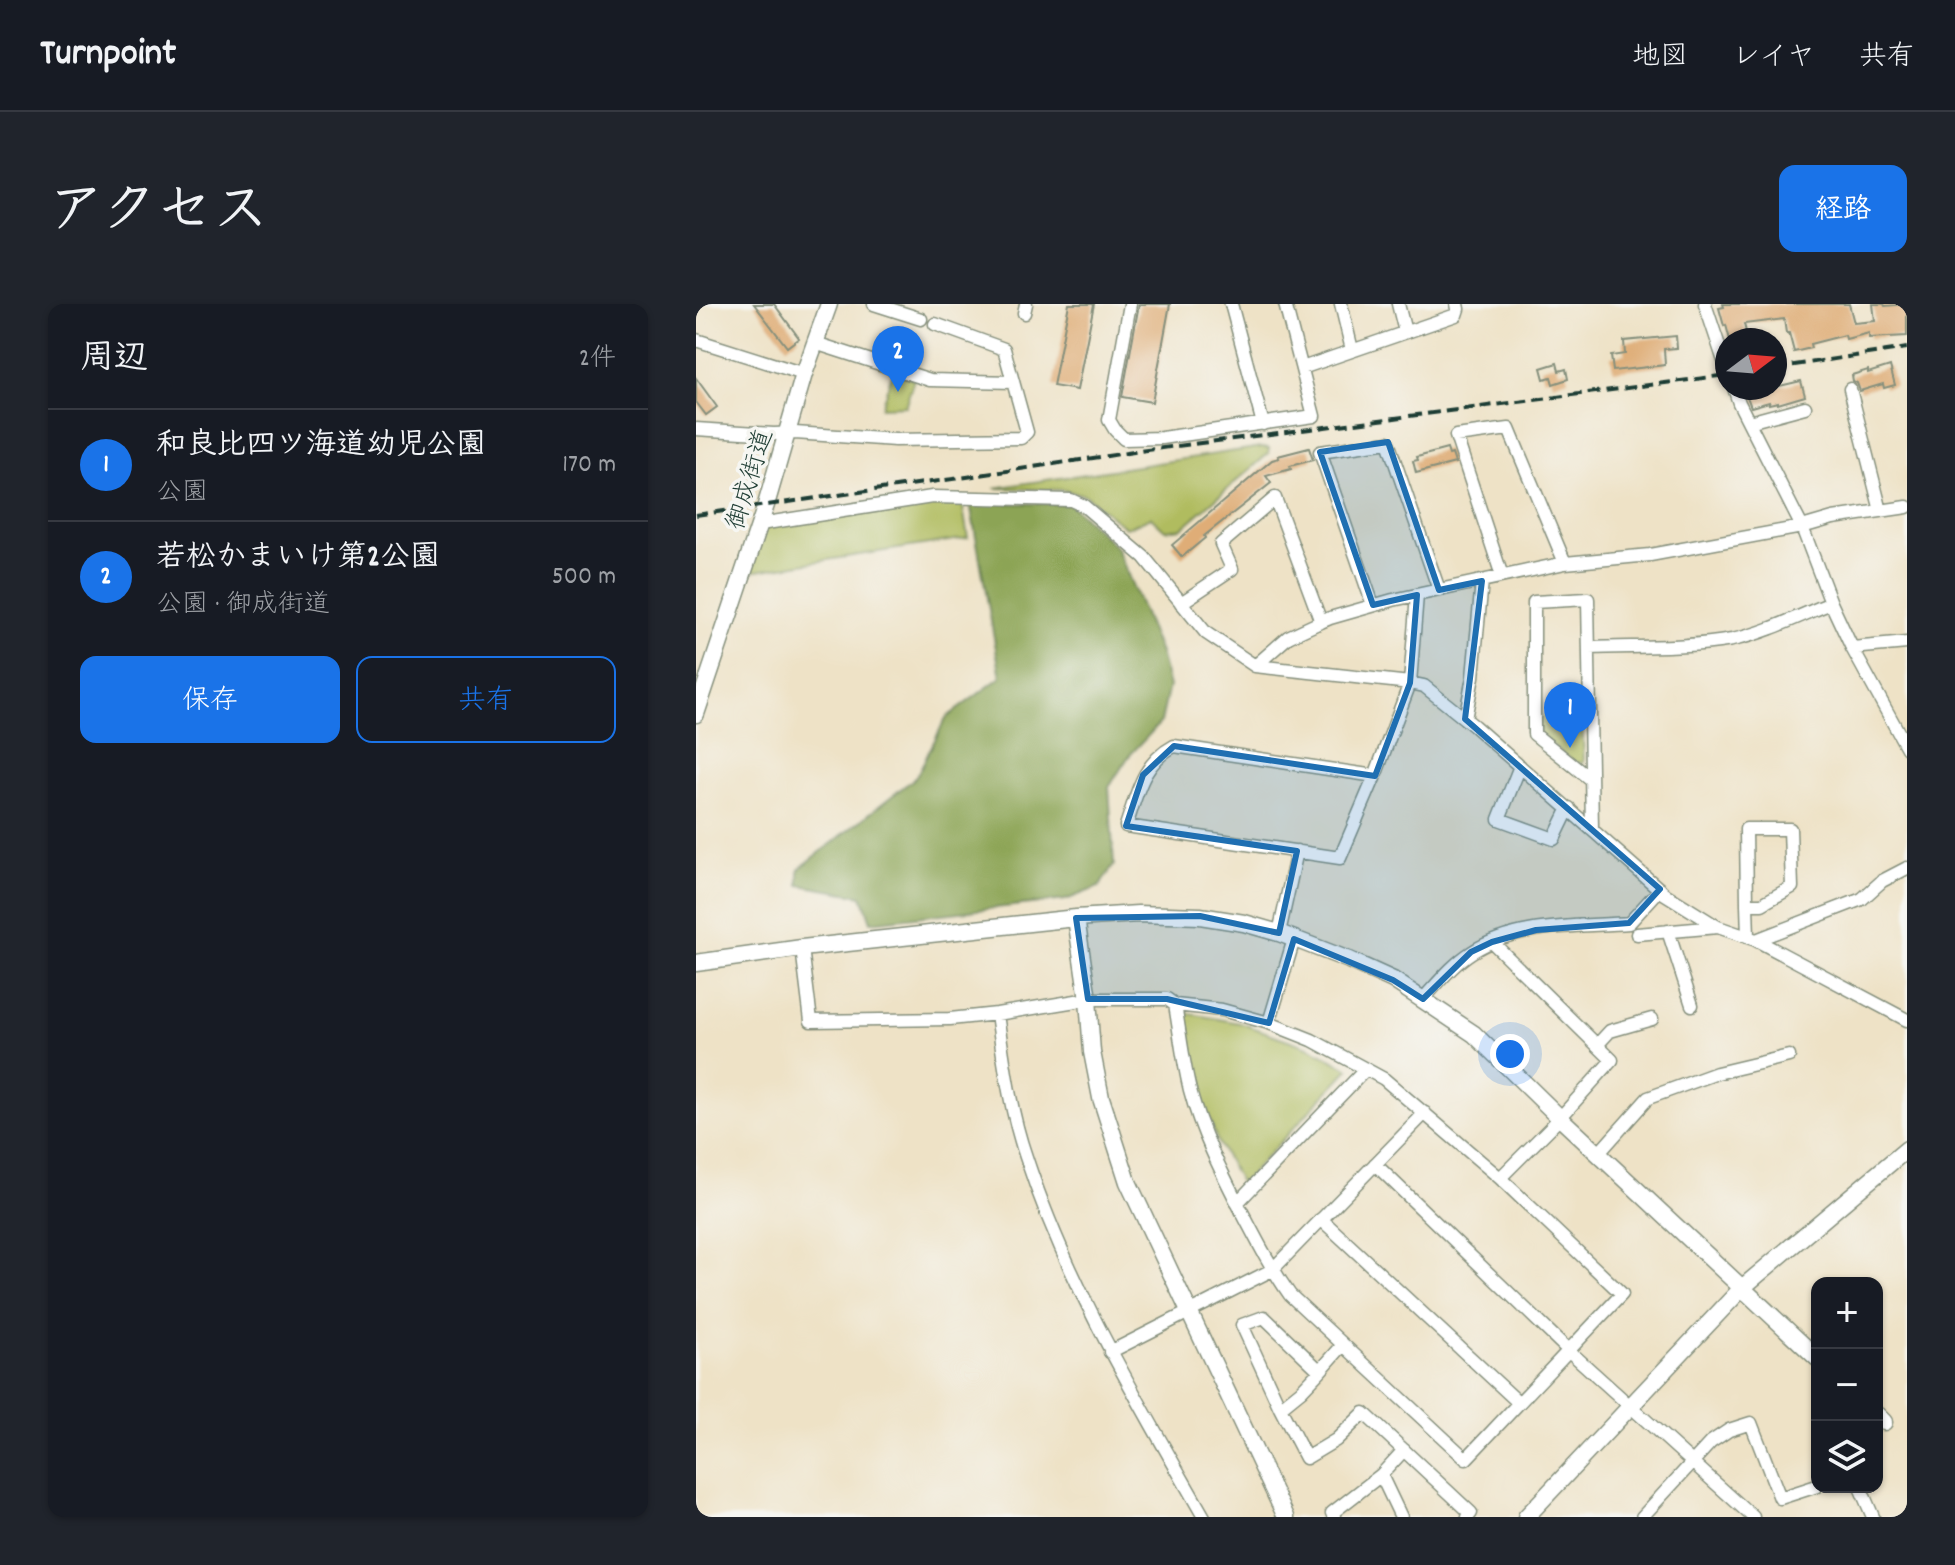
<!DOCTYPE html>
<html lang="ja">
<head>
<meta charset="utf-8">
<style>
	body { margin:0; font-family:Dekko,"Klee One",sans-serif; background:#20242c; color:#f1f3f6 }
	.controls { position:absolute; right:24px; bottom:24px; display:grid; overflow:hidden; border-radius:16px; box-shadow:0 2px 6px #0004 }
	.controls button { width:72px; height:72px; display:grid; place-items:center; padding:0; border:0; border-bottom:2px solid #363941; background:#171b24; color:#f1f3f6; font:40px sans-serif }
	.compass { position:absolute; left:1019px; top:24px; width:72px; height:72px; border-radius:50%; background:#171b24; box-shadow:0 2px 6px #0004; rotate:74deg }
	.you { position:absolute; left:814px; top:750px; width:28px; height:28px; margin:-20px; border:6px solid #fff; border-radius:50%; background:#1a73e8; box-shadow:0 0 0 12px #1a73e833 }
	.badge { display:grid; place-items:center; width:52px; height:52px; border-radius:50%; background:#1a73e8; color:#fff; font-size:26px; font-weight:700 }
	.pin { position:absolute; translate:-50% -66px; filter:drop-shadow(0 2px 4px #0008) }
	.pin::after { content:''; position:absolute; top:42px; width:28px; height:24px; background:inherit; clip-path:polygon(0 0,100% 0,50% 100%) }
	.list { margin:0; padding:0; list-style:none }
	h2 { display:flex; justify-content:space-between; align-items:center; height:104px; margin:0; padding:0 32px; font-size:34px }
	h2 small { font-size:26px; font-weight:400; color:#9ea1a6 }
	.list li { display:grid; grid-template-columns:52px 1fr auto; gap:24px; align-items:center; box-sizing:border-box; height:112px; padding:0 32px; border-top:2px solid #363941 }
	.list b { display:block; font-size:30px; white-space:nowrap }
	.list p { margin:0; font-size:26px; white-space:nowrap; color:#9ea1a6 }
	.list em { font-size:26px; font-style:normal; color:#9ea1a6 }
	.actions { display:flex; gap:16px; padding:24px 32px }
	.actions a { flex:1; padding:18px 0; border:2px solid #1a73e8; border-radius:16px; text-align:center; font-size:28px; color:#1a73e8 }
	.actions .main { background:#1a73e8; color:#fff }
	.icon { flex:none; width:44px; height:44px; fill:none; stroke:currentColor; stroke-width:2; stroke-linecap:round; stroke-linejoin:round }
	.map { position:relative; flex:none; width:1211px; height:1213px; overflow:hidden; border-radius:16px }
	header { display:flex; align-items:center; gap:48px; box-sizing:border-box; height:112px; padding:0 40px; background:#171b24; border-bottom:2px solid #363941 }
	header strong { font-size:38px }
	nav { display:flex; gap:44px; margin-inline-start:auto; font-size:28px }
	.intro { display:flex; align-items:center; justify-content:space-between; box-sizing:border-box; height:192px; padding:0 48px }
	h1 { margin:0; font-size:56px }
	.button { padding:20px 36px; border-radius:16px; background:#1a73e8; color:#fff; font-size:28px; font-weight:700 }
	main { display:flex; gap:48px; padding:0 48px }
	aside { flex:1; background:#171b24; border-radius:16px; box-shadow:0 2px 6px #0004 }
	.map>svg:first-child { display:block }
	.green { fill:#b0bc5e; stroke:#687c49; stroke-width:2 }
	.forest { fill:#8ca455; stroke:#567044; stroke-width:2 }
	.building { fill:#dfad77 }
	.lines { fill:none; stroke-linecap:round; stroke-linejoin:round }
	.minor-casing { stroke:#86907d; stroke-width:15 }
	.tertiary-casing { stroke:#86907d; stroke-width:19 }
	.minor { stroke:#fff; stroke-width:12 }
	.tertiary { stroke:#fff; stroke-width:16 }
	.rail { stroke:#1f3d34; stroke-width:4; stroke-dasharray:12 6; stroke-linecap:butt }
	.marked { fill:#1f6fb2; fill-opacity:0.2; stroke:#1f6fb2; stroke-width:6; stroke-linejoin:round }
	.labels { text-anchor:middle; stroke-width:7; stroke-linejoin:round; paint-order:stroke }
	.street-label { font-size:26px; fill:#1f3d34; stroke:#f6f6f2 }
</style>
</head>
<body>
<header>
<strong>Turnpoint</strong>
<nav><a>地図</a><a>レイヤ</a><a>共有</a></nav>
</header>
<div class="intro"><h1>アクセス</h1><a class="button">経路</a></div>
<main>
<aside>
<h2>周辺<small>2件</small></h2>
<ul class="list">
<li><span class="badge">1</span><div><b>和良比四ツ海道幼児公園</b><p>公園</p></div><em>170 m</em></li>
<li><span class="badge">2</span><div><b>若松かまいけ第2公園</b><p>公園 · 御成街道</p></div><em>500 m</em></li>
</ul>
<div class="actions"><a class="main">保存</a><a>共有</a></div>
</aside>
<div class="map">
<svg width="1211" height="1213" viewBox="0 0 1211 1213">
	<rect width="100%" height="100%" fill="#f6f6f2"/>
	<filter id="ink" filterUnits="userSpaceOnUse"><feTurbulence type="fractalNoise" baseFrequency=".0125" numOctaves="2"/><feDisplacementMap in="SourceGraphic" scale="16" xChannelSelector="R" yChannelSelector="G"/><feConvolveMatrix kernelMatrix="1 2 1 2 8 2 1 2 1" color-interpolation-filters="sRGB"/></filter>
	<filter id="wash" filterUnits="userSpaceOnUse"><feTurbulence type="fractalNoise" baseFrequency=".006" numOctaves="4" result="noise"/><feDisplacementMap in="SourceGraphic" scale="32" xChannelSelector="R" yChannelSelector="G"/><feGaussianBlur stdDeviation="1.8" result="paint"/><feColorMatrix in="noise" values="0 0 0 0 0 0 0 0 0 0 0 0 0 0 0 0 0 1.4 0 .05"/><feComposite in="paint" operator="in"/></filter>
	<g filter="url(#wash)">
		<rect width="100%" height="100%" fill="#eee2c6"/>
		<!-- green -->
		<path class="green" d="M197,67L218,75L209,102L185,103Z
			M566,143L573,144V149L486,224L469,226L455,213L430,224L389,191L367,186L298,184Z
			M234,197L266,198L272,234L54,268L68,222Z
			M886,410L888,458L878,459L844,430L840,412Z
			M490,709L544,719L615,744L653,765L545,880L522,839L505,791Z"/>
		<!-- forest -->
		<path class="forest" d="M274,199L374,200L421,244L464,349L473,382L465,418L433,452L413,483L418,561L403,583L370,596L175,618L166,592L103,581V565L220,473L250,414L305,373Z"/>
		<g id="blocks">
			<!-- building -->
			<path class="building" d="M58,0H78L103,34L91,43Z
				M373,0H398L381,86L357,82Z
				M443,0H474L456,98L426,93Z
				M1027,0H1153L1158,19L1179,17L1177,0H1188L1189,2L1211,0V32L1173,34V29L1150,35L1149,31L1114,40L1115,44L1098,48L1093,29H1090L1088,15L1048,20L1052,36H1034L1030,21L1028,22L1023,4L1028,3Z
				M980,32L981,44L968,45L969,61L917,67L915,52L929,50L928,37Z
				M861,59L863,67L870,65L872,75L857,80L855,73L848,75L845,64Z
				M1194,62L1199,81L1188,84L1187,80L1164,87L1161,79L1157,77L1156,71L1172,66V69Z
				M0,74L21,103L10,111L0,98Z
				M1105,77L1109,92L1082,100V98L1073,100V98L1055,103L1050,90Z
				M613,144L617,156L594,162L595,165L570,172L575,179L508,232L509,234L486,253L476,241L576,156L583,154L582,152Z
				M751,145L753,151L756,150L759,159L720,169L717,157L722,156L721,153Z"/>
		</g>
	</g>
	<g filter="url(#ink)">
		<use href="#blocks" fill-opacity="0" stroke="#86907d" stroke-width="2"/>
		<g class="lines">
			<!-- minor casing -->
			<g class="minor-casing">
				<path id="minor" d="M178,0L225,15
					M434,0L413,116L419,126L428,135L466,134L618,112L589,0
					M535,0L567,120
					M645,0L656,46
					M702,0L709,28
					M1009,0L1031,66
					M328,9L330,0
					M0,36L108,70
					M119,39L234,76L317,78
					M606,64L760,11L762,5L761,0
					M1038,84L1043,99L1106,223L1135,299L1156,344L1211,444
					M1154,85L1185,207
					M1053,118L1109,103
					M0,125L78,130L99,129L199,136L325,134L331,128L308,45L239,20
					M64,220L236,193L375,196L388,202L448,253L510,329L559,362L714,379L728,382L778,422L969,590L1022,623L1060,636L1211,716
					M806,272L760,132L813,125L869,259
					M485,299L536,265L525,240L579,194L625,318
					M677,301L624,148L692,138L743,286
					M894,344C941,342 990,344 1036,336C1070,329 1103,312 1135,299
					M1156,344L1211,339
					M559,362L592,333L620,320L634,314L697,296L869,259L954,251L1106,223L1137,214L1211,203
					M769,415L777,373L786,277
					M824,462L803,515L858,535L873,504
					M679,472L478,442C446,459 441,490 430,522L644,554L679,472L714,379L721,291
					M895,476L838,430V298L892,295L896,524
					M1051,600L1050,525H1094L1096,583L1066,600H1051L1052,633
					M972,627L996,701
					M583,629L601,547
					M941,630L1022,623
					M1060,636L1166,595L1186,577L1211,564
					M796,638L916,756L864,814L804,874
					M106,644L115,717L254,715L301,710L392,695H471L479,701L526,706L573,719L616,736L688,775L804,874L926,990L770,1155L594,991C575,964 560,935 545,906C525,867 505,828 494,786C487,758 484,729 479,701
					M727,695C742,679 757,660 776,648C821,619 881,623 933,619L964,585
					M301,710C308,758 314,807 330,853C372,981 442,1097 508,1213
					M573,719L598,635
					M901,741L914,727L956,715
					M903,849L952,794L1021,769L1093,752
					M679,860L872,1046L1057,1213
					M541,899L670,765
					M625,915L823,1099
					M414,1048L576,966L729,809
					M624,1067L605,1087L584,1104L546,1021L568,1013L624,1067L647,1041
					M584,1104L610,1154L640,1136L668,1109L775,1209L772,1213
					M685,1171L705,1213
					M1164,1183L1177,1213
					M638,1213L636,1209L685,1171L708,1146
					M946,1213L1015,1138L1033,1126L1055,1119L1084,1194L1121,1182"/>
			</g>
			<!-- tertiary casing -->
			<g class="tertiary-casing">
				<path id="tertiary" d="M0,410L70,201L108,70L133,0
					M380,614L392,695L396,748L405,794L432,878L590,1213
					M0,659L106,644L380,614L442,610L504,612L548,619L583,629L653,656L697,676L778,730L864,814L1121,1054
					M1181,1111L1188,1118
					M830,1213L1047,983L1211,845"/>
			</g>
			<!-- minor -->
			<use href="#minor" class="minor"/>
			<!-- tertiary -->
			<use href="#tertiary" class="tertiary"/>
			<!-- rail -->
			<path class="rail" d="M1079,64L1211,44
				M0,211L264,174L451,146L1031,71"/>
		</g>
	</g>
	<!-- marked area -->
	<path class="marked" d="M692,138L743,286L786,277L769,415L964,585L933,619L840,626L796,638L775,648L727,695L697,676L598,635L573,719L471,695H392L380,614L504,612L583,629L601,547L430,522L447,471L478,442L679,472L714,379L721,291L677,301L624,148Z"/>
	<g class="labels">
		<!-- street labels -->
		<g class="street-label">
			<text transform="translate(52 175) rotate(-73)" y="9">御成街道</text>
		</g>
	</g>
</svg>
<div class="controls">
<button>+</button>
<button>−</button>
<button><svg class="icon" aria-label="layers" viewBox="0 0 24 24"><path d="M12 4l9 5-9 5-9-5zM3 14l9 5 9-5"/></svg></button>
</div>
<svg class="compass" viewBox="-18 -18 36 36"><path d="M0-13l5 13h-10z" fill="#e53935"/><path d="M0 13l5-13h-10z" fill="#9ea1a6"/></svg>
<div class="you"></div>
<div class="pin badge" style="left:874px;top:444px">1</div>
<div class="pin badge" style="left:202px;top:88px">2</div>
</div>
</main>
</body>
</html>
